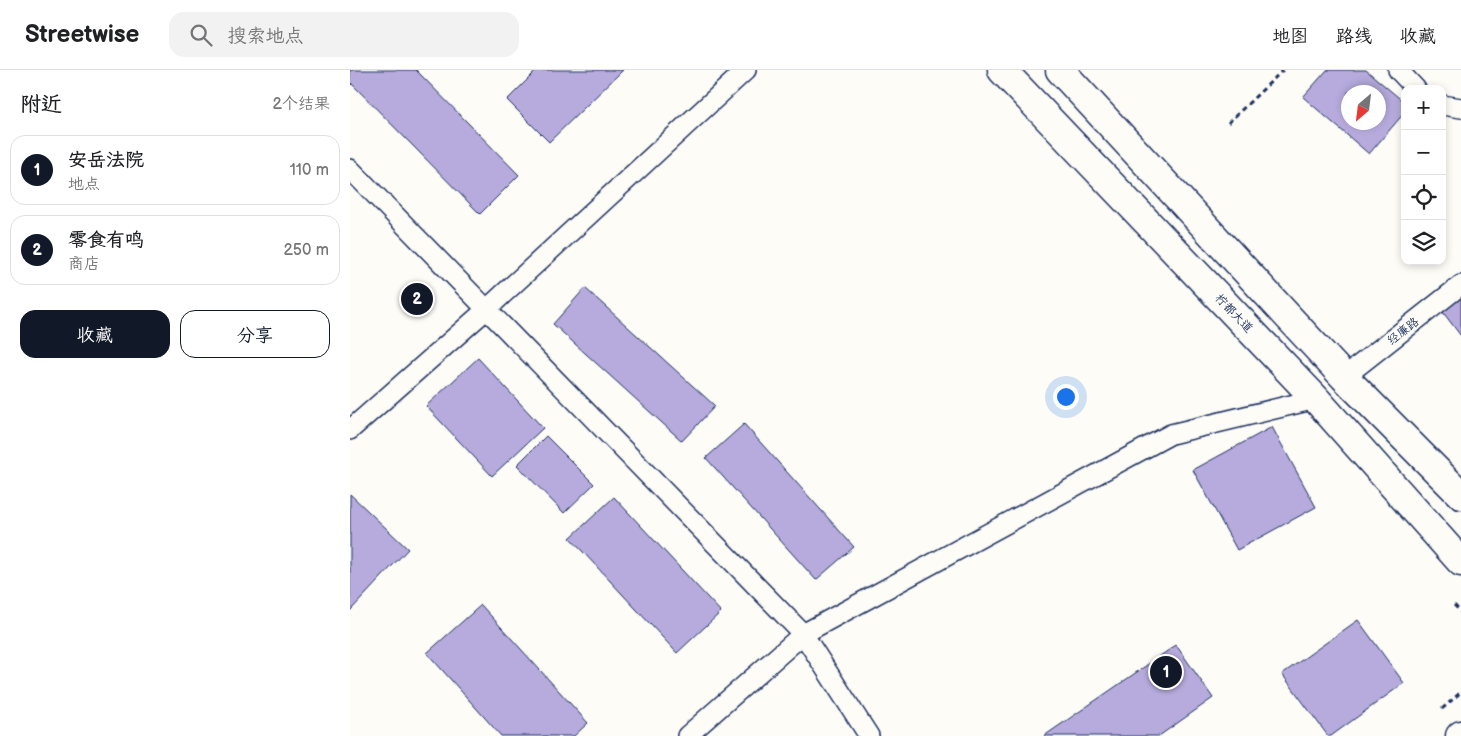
<!DOCTYPE html>
<html lang="zh">
<head>
<meta charset="utf-8">
<style>
	body { margin:0; font-family:"Balsamiq Sans","LXGW WenKai TC",sans-serif; background:#f2f2f2; color:#202124 }
	.controls { position:absolute; right:15px; top:15px; display:grid; overflow:hidden; border-radius:10px; box-shadow:0 2px 8px #0003 }
	.controls button { width:45px; height:45px; display:grid; place-items:center; padding:0; border:0; border-bottom:1px solid #e0e0e0; background:#fff; color:#202124; font:25px sans-serif }
	.compass { position:absolute; left:991px; top:15px; width:45px; height:45px; border-radius:50%; background:#fff; box-shadow:0 2px 8px #0003; rotate:208deg }
	.you { position:absolute; left:715px; top:326px; width:18px; height:18px; margin:-12px; border:4px solid #fff; border-radius:50%; background:#1a73e8; box-shadow:0 0 0 8px #1a73e833 }
	.badge { display:grid; place-items:center; width:32px; height:32px; border-radius:50%; background:#111827; color:#fff; font-size:16px; font-weight:700 }
	.pin { position:absolute; translate:-50% -50%; border:2px solid #fff; box-shadow:0 1px 5px #0006 }
	.list { margin:0; padding:0; list-style:none }
	h2 { display:flex; justify-content:space-between; align-items:center; height:65px; margin:0; padding:0 20px; font-size:21px }
	h2 small { font-size:16px; font-weight:400; color:#757577 }
	.list li { display:grid; grid-template-columns:32px 1fr auto; gap:15px; align-items:center; box-sizing:border-box; height:70px; margin:0 10px 10px; padding:0 10px; border:1px solid #e0e0e0; border-radius:15px }
	.list b { display:block; font-size:19px; white-space:nowrap }
	.list p { margin:0; font-size:16px; white-space:nowrap; color:#757577 }
	.list em { font-size:16px; font-style:normal; color:#757577 }
	.actions { display:flex; gap:10px; padding:15px 20px }
	.actions a { flex:1; padding:11px 0; border:1px solid #111827; border-radius:15px; text-align:center; font-size:18px; color:#111827 }
	.actions .main { background:#111827; color:#fff }
	.icon { flex:none; width:28px; height:28px; fill:none; stroke:currentColor; stroke-width:2; stroke-linecap:round; stroke-linejoin:round }
	.map { position:relative; flex:none; width:1111px; height:666px; overflow:hidden }
	header { display:flex; align-items:center; gap:30px; box-sizing:border-box; height:70px; padding:0 25px; background:#fff; border-bottom:1px solid #e0e0e0 }
	header strong { font-size:24px }
	nav { display:flex; gap:28px; margin-inline-start:auto; font-size:18px }
	.search { width:350px; height:45px; background:#f2f2f2; display:flex; align-items:center; gap:12px; box-sizing:border-box; padding:0 18px; border-radius:15px; color:#757577; font-size:19px }
	main { display:flex }
	aside { flex:1; background:#fff }
	.map>svg:first-child { display:block }
	.building { fill:#b6abdc; stroke:#1b2f5e; fill-rule:evenodd }
	.lines { fill:none; stroke-linecap:round; stroke-linejoin:round }
	.minor-casing { stroke:#1b2f5e; stroke-width:22 }
	.highway-casing { stroke:#1b2f5e; stroke-width:31 }
	.path { stroke:#1b2f5e; stroke-width:3; stroke-dasharray:5 4; stroke-linecap:butt }
	.minor { stroke:#fdfcf7; stroke-width:19 }
	.highway { stroke:#fdfcf7; stroke-width:28 }
	.labels { text-anchor:middle; stroke-width:4; stroke-linejoin:round; paint-order:stroke }
	.street-label { font-size:12px; fill:#1b2f5e; stroke:#fdfcf7 }
</style>
</head>
<body>
<header>
<strong>Streetwise</strong>
<div class="search"><svg class="icon" aria-label="search" viewBox="0 0 24 24"><circle cx="10" cy="10" r="6"/><path d="M15 15l6 6"/></svg>搜索地点</div>
<nav><a>地图</a><a>路线</a><a>收藏</a></nav>
</header>
<main>
<aside>
<h2>附近<small>2个结果</small></h2>
<ul class="list">
<li><span class="badge">1</span><div><b>安岳法院</b><p>地点</p></div><em>110 m</em></li>
<li><span class="badge">2</span><div><b>零食有鸣</b><p>商店</p></div><em>250 m</em></li>
</ul>
<div class="actions"><a class="main">收藏</a><a>分享</a></div>
</aside>
<div class="map">
<svg width="1111" height="666" viewBox="0 0 1111 666">
	<rect width="100%" height="100%" fill="#fdfcf7"/>
	<filter id="ink" filterUnits="userSpaceOnUse"><feTurbulence type="fractalNoise" baseFrequency=".02" numOctaves="2"/><feDisplacementMap in="SourceGraphic" scale="10" xChannelSelector="R" yChannelSelector="G"/><feConvolveMatrix kernelMatrix="1 2 1 2 8 2 1 2 1" color-interpolation-filters="sRGB"/></filter>
	<g filter="url(#ink)">
		<!-- building -->
		<path class="building" d="M0,0H66L169,105L130,144L0,12Z
			M187,0H273L199,72L157,30Z
			M977,0H1016L1055,33V42L1019,84L953,27ZM998,22H1028V52H998Z
			M235,218L365,336L332,371L203,254Z
			M1111,226V266L1092,241Z
			M128,288L193,358L142,406L76,336Z
			M394,354L504,477L466,510L356,388Z
			M922,357L966,437L887,480L843,400Z
			M196,366L244,414L214,443L167,395Z
			M0,424L58,479L0,541Z
			M264,427L371,542L327,583L220,468Z
			M131,535L238,653L224,666H151L77,583Z
			M1008,550L1054,613L981,666H978L932,604Z
			M826,575L863,628L809,666H694Z"/>
		<g class="lines">
			<!-- minor casing -->
			<g class="minor-casing">
				<path id="minor" d="M1048,0L1066,19
					M1092,35L1111,38
					M0,99L453,564L519,666
					M994,307L1111,215
					M0,360L137,239L396,0
					M337,666L453,564L821,364L966,329"/>
			</g>
			<!-- highway casing -->
			<g class="highway-casing">
				<path id="highway" d="M652,0L966,329L1111,492
					M710,0L994,307L1111,425
					M1110,666L1111,665"/>
			</g>
			<!-- path -->
			<path class="path" d="M878,53L933,0
				M1104,535L1111,542
				M1092,639L1111,622"/>
			<!-- minor -->
			<use href="#minor" class="minor"/>
			<!-- highway -->
			<use href="#highway" class="highway"/>
		</g>
	</g>
	<g class="labels">
		<!-- street labels -->
		<g class="street-label">
			<text transform="translate(884 243) rotate(46)" y="4">柠都大道</text>
			<text transform="translate(1053 261) rotate(-38)" y="4">经廉路</text>
		</g>
	</g>
</svg>
<div class="controls">
<button>+</button>
<button>−</button>
<button><svg class="icon" aria-label="locate" viewBox="0 0 24 24"><circle cx="12" cy="12" r="6"/><path d="M12 2v4M12 18v4M2 12h4M18 12h4"/></svg></button>
<button><svg class="icon" aria-label="layers" viewBox="0 0 24 24"><path d="M12 4l9 5-9 5-9-5zM3 14l9 5 9-5"/></svg></button>
</div>
<svg class="compass" viewBox="-18 -18 36 36"><path d="M0-13l5 13h-10z" fill="#e53935"/><path d="M0 13l5-13h-10z" fill="#757577"/></svg>
<div class="you"></div>
<div class="pin badge" style="left:816px;top:602px">1</div>
<div class="pin badge" style="left:67px;top:229px">2</div>
</div>
</main>
</body>
</html>
